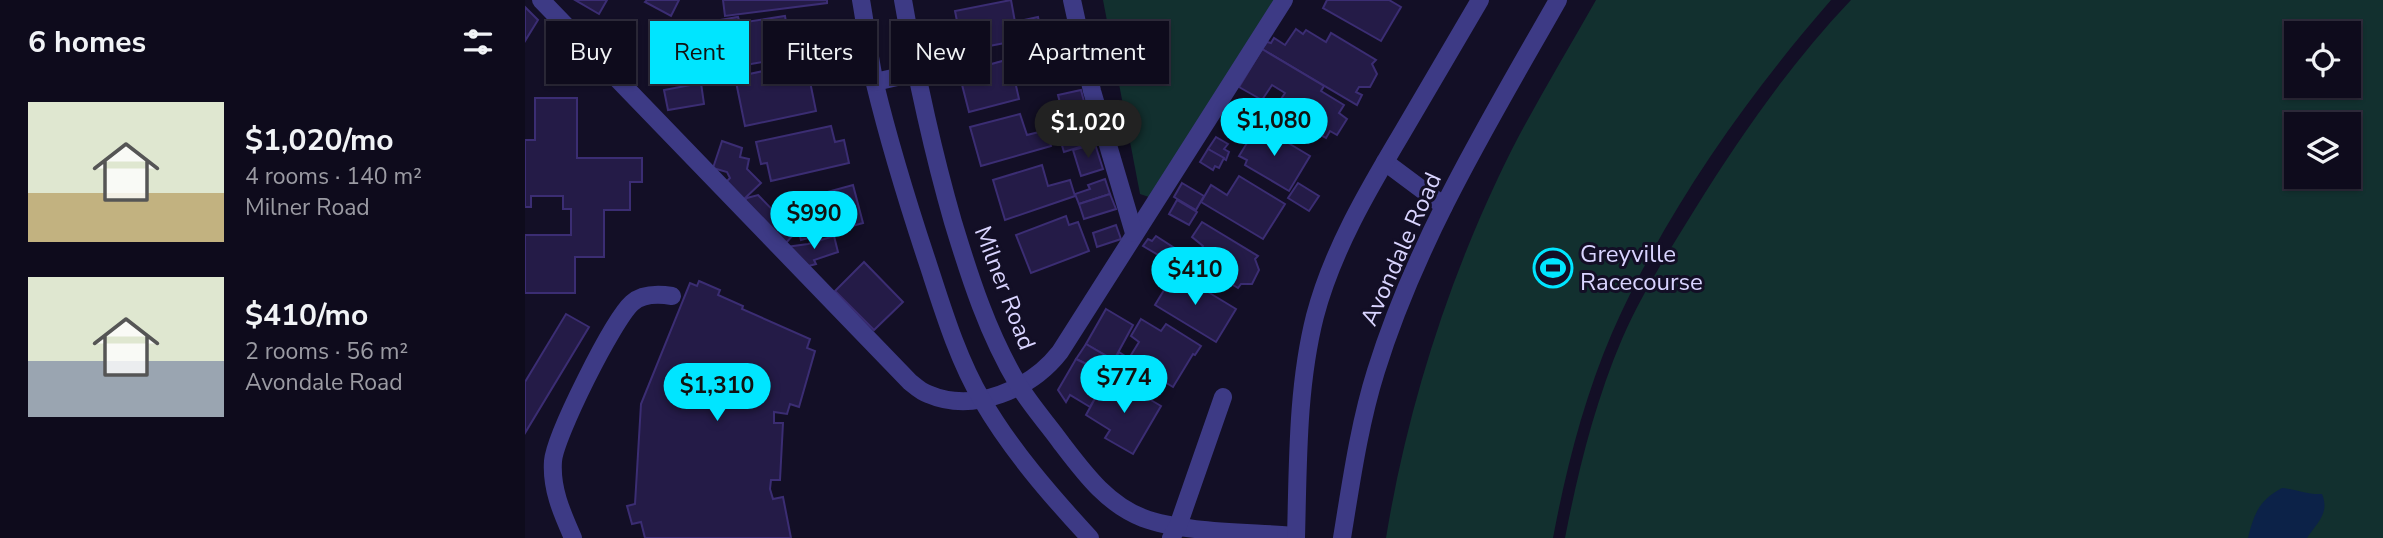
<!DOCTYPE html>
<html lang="en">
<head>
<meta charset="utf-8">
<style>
	body { margin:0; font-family:"Nunito Sans",sans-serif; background:#1c1929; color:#f1f3f6; height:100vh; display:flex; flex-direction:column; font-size:26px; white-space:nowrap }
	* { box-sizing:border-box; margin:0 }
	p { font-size:23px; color:#9b9ba3 }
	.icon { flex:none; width:38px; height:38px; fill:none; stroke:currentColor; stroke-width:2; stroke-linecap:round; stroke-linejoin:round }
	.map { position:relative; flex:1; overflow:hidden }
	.side { display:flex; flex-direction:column; background:#0e0b1c; width:525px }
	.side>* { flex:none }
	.banner { position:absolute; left:21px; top:21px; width:665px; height:63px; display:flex; gap:14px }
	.buttons { position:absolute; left:1759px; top:21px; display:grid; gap:14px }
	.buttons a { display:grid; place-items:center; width:77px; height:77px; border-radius:0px; background:#0e0b1c; box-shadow:0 2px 5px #0004,0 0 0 2px #2e2b3b; font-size:35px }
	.price { position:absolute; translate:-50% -60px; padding:0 16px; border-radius:24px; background:#00e5ff; color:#111; font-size:23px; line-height:46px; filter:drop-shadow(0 2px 4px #0008) }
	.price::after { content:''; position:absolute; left:50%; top:42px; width:21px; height:16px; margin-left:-10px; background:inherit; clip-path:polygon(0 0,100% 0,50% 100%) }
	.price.current { background:#222; color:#fff }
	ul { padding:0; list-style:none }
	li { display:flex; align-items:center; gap:21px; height:175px; padding:0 28px }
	li span { display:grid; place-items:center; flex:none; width:196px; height:140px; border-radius:0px; color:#555 }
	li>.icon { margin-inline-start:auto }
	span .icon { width:84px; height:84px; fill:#fffc; stroke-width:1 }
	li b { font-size:30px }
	h2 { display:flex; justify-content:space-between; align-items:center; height:84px; padding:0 28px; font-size:30px }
	.chip { padding:0 24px; border-radius:0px; background:#0e0b1c; box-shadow:0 2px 5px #0004,0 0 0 2px #2e2b3b; font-size:24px; line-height:63px }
	.chip.current { background:#00e5ff; color:#111 }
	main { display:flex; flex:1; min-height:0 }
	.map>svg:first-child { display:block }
	.green { fill:#12302f; fill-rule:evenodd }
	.water { fill:#0c2248 }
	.building { fill:#241b47; stroke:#3b2d73; stroke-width:2 }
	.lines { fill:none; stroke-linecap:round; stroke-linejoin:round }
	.minor { stroke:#3d3a85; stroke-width:18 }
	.labels { text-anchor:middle; stroke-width:6; stroke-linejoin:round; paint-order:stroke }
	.street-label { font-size:24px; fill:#d9d4ff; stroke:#130f26 }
	.poi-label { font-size:24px; fill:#d9d4ff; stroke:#130f26; text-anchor:start }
</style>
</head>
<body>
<main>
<section class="side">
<h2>6 homes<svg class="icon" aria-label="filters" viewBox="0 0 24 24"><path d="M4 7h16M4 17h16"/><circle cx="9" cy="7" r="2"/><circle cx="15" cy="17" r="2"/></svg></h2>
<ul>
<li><span style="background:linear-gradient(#dfe7d0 65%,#c2b280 0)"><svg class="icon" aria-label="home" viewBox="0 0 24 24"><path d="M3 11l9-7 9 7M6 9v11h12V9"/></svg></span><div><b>$1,020/mo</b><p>4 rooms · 140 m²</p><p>Milner Road</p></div></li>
<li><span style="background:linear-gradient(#dfe7d0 60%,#9aa5b1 0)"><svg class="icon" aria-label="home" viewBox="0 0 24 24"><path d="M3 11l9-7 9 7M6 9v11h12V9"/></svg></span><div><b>$410/mo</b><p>2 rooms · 56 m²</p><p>Avondale Road</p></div></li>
</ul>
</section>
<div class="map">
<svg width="1858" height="538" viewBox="0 0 1858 538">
	<rect width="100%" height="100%" fill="#130f26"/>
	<g class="green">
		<path d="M578 0H763L633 200 615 194Z"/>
		<path d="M1071 0H1306C1220 99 1140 212 1087 333 1059 398 1041 469 1028 538H861C881 415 920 290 973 178 1002 116 1038 59 1071 0Z"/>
		<path d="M1326 0H1858V538H1040C1053 471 1070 402 1097 339 1117 293 1144 251 1170 209 1216 135 1266 63 1326 0ZM1771 33H1824V86H1771ZM1771 124H1824V177H1771Z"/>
	</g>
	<path class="water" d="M1757 488C1772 489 1783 495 1797 494 1805 513 1792 523 1782 538H1723C1729 514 1734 500 1757 488Z"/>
	<g class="building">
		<path d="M50 0H82L74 14Z"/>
		<path d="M122 0H154L146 16 120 2Z"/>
		<path d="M198 0H302V3L200 16Z"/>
		<path d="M486 0 490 22 513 17 517 36 438 51 430 11Z"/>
		<path d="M802 0H864L876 7 856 41 798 8Z"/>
		<path d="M0 7 13 20 0 41Z"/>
		<path d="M260 16 267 57 185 71 181 50 201 47 200 41 186 43 183 28 190 27 189 21 213 17 215 23Z"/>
		<path d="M771 29 778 34 781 30 801 42 806 33 851 60 847 64 852 74 845 87H834L831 92 837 95 832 105 737 49 742 42 746 43 749 38 760 45Z"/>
		<path d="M80 31 90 41 75 55 65 45Z"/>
		<path d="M545 37 547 53 530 55 528 40Z"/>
		<path d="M306 40 309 54 284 59 281 44Z"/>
		<path d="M737 49 799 86 796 91 819 105 814 113 822 119 812 135 805 131 801 138 790 132 783 143 755 126 762 115 750 108 760 93 747 85 737 100 714 87Z"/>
		<path d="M313 55 317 76 308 78 307 72 288 76 285 60Z"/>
		<path d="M499 55 504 73 489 77 494 99 444 112 434 73Z"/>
		<path d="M281 62 291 111 220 126 210 77Z"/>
		<path d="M176 83 179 104 143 110 139 90Z"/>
		<path d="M556 90 560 105 537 111 533 95Z"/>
		<path d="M10 98H52V158H117V182H105V210H79V257H50V293H0V235H46V209H38V196H6V207H0V140H10Z"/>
		<path d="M712 100 731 112 723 125 703 113Z"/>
		<path d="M495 114 502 135 522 130 526 146 456 166 445 127Z"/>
		<path d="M559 117 567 143 539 152 531 126Z"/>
		<path d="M733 125 785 156 764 191 720 165 722 160 714 156Z"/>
		<path d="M306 126 310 142 319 140 324 163 246 181 242 163 236 164 231 142Z"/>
		<path d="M691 137 703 144 699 149 704 152 701 160 683 149Z"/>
		<path d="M197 141 217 148 215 157 224 159 222 169 236 183 217 201 200 183 205 178 202 172 188 168Z"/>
		<path d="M570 144 578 169 556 176 548 150Z"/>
		<path d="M683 149 699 158 694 168 690 166 688 170 675 162Z"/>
		<path d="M517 165 523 186 545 180 550 196 480 220 468 180Z"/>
		<path d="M714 176 760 204 738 239 676 202 686 185 702 195Z"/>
		<path d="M580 179 585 194 554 204 550 194 565 189 563 185Z"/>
		<path d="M657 183 679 196 671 210 649 197Z"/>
		<path d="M773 183 794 196 784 211 763 198Z"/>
		<path d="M328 185 338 223 276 240 266 202Z"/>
		<path d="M585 194 591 209 559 219 554 204Z"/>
		<path d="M233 195 270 233 259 245 218 203 222 198Z"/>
		<path d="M652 200 672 212 664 225 644 214Z"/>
		<path d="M541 216 544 225 553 222 564 251 506 273 491 235Z"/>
		<path d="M677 222 733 256 730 259 734 270 727 284H716L713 288 669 261 678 246 667 237Z"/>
		<path d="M591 225 596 239 572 247 568 233Z"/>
		<path d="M309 236 313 252 289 260 291 264 280 267 261 247 283 244Z"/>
		<path d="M631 236 665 258 657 269 618 246 623 239 627 241Z"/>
		<path d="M339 262 378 302 349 330 310 291Z"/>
		<path d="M650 272 711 309 691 342 630 305Z"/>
		<path d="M174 281 195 290 193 295 218 306 217 309 285 339 282 348 290 351 274 407 265 404 262 414 249 412V423H258L255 480H246L245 489 248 499 258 497 266 538H120L116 522 107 524 102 506 110 504 116 404 165 283 172 286Z"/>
		<path d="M581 309 608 325 589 360 561 344Z"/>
		<path d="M41 314 64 327 0 433V382Z"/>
		<path d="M616 319 636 331 641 324 676 346 670 355 668 354 648 387 603 360 614 342 606 336Z"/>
		<path d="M561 344 588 360 581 373 551 359Z"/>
		<path d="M594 352 603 358 601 361 611 367 607 373 588 362Z"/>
		<path d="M551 359 584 375 565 407 545 395 541 402 533 390Z"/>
		<path d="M592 380 636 406 608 454 580 438 585 430 561 415 573 393 581 398Z"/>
	</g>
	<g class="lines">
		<g class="minor">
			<path d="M16 0 385 382C390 386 396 392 403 394 449 414 506 389 535 352L759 0"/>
			<path d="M336 0C341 28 344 56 350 84 365 146 384 207 404 267 419 313 433 359 457 400 486 450 526 496 565 538"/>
			<path d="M378 0C391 75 407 149 428 222 445 278 463 334 493 384 505 405 523 424 537 444 560 474 582 504 618 518 657 533 727 532 771 536"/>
			<path d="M547 0 567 91 609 233"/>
			<path d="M350 82 390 73"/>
			<path d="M860 162 919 206"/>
			<path d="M48 538C37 513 26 489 28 461 30 436 88 320 107 303 117 294 134 294 147 296"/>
			<path d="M646 538 653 526 698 397"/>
			<path d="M771 538C773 464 772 387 790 316 807 251 843 190 877 133 903 89 929 44 955 0"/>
			<path d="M817 538C826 483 834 425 851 371 892 239 965 120 1033 0"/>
		</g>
	</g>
	<defs>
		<symbol id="stadium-ring" viewBox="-11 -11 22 22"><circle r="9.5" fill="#130f26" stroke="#00e5ff" stroke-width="1.5"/><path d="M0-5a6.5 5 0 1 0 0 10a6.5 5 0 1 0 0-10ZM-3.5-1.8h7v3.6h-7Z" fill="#00e5ff"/></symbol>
	</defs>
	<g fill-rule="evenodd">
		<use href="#stadium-ring" x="1006" y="246" width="44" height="44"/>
	</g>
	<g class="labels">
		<g class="street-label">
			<text transform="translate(876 249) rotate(-66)" y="8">Avondale Road</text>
			<text transform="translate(480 288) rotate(69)" y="8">Milner Road</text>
		</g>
		<g class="poi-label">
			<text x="1055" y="262">Greyville<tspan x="1055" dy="28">Racecourse</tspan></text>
		</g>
	</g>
</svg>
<div class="buttons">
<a><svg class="icon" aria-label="locate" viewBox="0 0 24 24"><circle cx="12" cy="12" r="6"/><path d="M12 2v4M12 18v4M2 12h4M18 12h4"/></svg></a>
<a><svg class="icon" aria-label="layers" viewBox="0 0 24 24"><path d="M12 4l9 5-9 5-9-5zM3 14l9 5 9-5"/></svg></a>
</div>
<b class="price" style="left:749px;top:158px">$1,080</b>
<b class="price current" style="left:563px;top:160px">$1,020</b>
<b class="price" style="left:289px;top:251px">$990</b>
<b class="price" style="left:670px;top:307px">$410</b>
<b class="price" style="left:599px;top:415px">$774</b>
<b class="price" style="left:192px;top:423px">$1,310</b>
<div class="banner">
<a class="chip">Buy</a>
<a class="chip current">Rent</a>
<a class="chip">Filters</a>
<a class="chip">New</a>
<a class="chip">Apartment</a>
</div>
</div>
</main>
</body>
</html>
